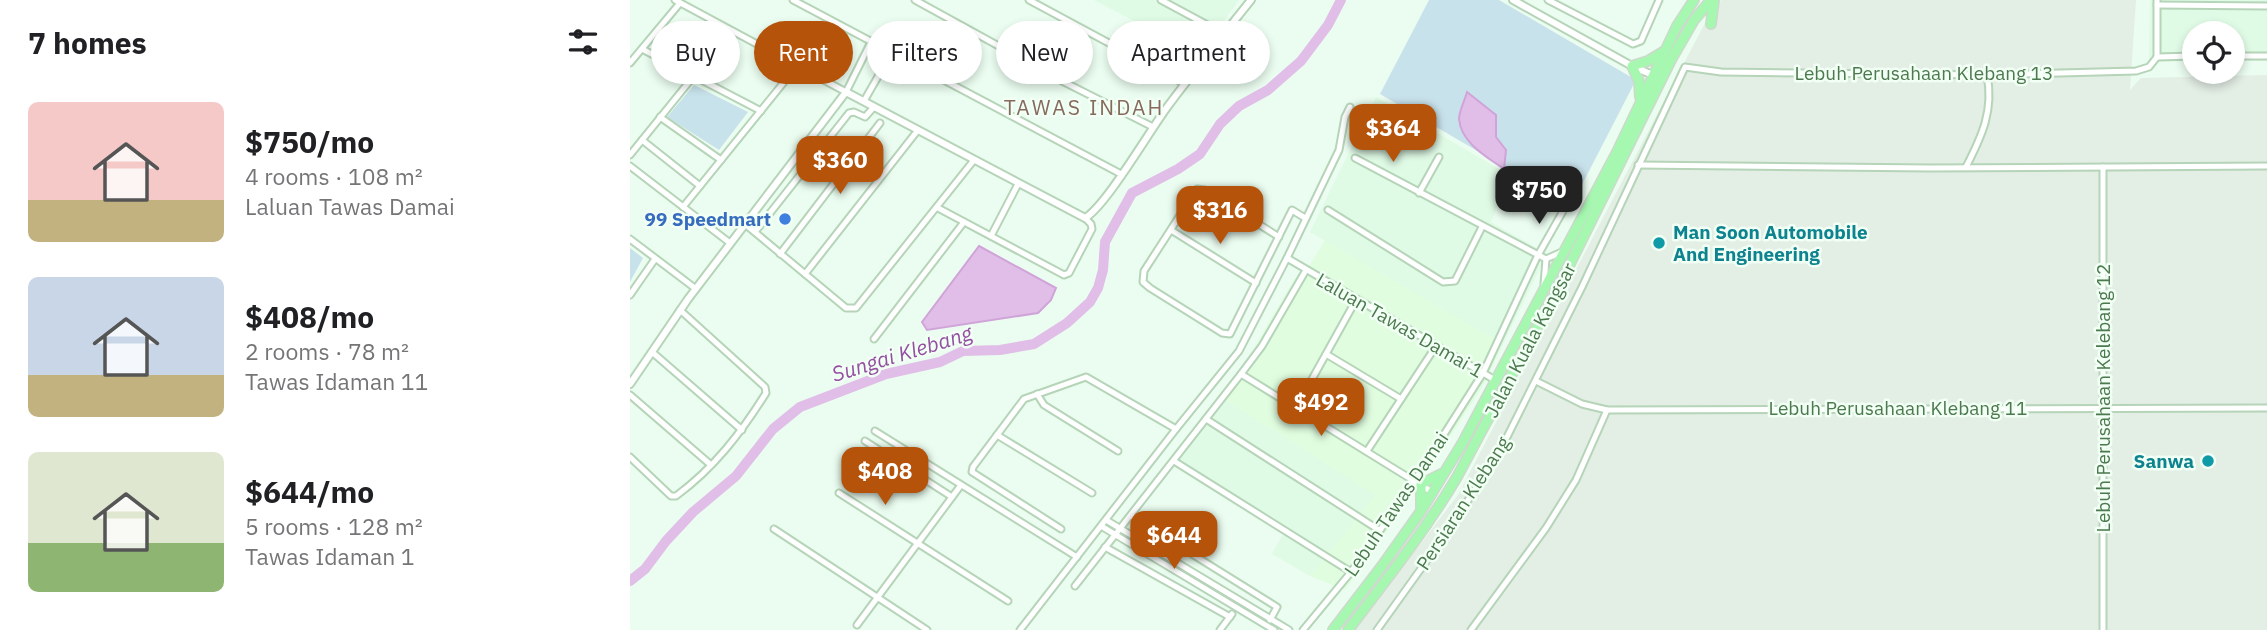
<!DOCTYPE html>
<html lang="en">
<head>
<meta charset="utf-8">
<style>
	body { margin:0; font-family:"IBM Plex Sans",sans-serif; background:#f6f6f6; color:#202124; height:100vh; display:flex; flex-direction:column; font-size:26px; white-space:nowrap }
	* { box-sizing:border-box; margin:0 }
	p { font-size:23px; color:#757577 }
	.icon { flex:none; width:38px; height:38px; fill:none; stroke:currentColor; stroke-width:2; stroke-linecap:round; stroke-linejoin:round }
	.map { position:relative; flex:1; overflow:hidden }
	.details { display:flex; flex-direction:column; background:#fff; width:630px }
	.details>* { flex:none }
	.hud { position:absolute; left:21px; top:21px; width:665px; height:63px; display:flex; gap:14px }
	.controls { position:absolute; left:1552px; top:21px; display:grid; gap:14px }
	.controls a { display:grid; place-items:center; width:63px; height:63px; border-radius:50%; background:#fff; box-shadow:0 4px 10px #0003; font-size:35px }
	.price { position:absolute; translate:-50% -60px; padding:0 16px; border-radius:14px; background:#b45309; color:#fff; font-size:23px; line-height:46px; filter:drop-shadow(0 2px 4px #0008) }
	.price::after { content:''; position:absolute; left:50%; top:42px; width:21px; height:16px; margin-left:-10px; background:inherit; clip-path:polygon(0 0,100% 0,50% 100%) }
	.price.selected { background:#222; color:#fff }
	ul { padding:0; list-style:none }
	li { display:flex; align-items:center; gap:21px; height:175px; padding:0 28px }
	li span { display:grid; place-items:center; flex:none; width:196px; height:140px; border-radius:10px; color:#555 }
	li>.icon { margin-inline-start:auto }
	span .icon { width:84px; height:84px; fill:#fffc; stroke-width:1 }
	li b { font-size:30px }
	h2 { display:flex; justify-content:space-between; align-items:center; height:84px; padding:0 28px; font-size:30px }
	.chip { padding:0 24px; border-radius:32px; background:#fff; box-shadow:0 4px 10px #0003; font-size:24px; line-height:63px }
	.chip.selected { background:#b45309; color:#fff }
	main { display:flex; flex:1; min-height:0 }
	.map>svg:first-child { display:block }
	.residential { fill:#dffae5 }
	.commercial { fill:#e0fddf }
	.industrial { fill:#e3eee5 }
	.green { fill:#c8e2eb }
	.water { fill:#e0bee7; stroke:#d0a4d9; stroke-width:2 }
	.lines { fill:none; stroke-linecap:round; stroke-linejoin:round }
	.river { stroke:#e0bee7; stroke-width:10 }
	.minor-casing { stroke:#b5d4b8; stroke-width:9 }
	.tertiary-casing { stroke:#b5d4b8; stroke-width:10 }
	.trunk-casing { stroke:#cdd9cd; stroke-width:12 }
	.minor { stroke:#fff; stroke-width:5 }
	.tertiary { stroke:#fff; stroke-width:6 }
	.trunk { stroke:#a6f8b0; stroke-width:9 }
	.shop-dot { fill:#3f7fe0; stroke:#f1fff5; stroke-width:2.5 }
	.culture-dot { fill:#0f9aa8; stroke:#f1fff5; stroke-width:2.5 }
	.labels { text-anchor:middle; stroke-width:5; stroke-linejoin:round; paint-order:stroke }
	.street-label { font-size:19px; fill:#4d794e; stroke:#f1fff5 }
	.shop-label { font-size:19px; font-weight:bold; fill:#366cbe; stroke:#f1fff5; text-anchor:end }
	.culture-label { font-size:19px; font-weight:bold; fill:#0d838f; stroke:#f1fff5; text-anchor:start }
	.neighbourhood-label { font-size:21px; letter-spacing:2px; fill:#866a5c; stroke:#f1fff5 }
	.water-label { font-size:21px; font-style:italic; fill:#944fa1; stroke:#f1fff5 }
</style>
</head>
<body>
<main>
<section class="details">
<h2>7 homes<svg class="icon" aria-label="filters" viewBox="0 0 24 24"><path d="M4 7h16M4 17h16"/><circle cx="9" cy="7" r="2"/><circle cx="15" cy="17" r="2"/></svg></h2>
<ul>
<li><span style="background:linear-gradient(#f6c9c9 70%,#c2b280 0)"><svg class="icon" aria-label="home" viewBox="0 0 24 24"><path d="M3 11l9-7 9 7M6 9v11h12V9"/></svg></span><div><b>$750/mo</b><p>4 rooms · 108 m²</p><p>Laluan Tawas Damai</p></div></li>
<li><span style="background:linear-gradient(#c9d6e8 70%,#c2b280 0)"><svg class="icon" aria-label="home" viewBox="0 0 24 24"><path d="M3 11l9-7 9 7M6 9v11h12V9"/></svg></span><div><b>$408/mo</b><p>2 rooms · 78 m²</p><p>Tawas Idaman 11</p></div></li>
<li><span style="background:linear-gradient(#dfe7d0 65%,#8fb573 0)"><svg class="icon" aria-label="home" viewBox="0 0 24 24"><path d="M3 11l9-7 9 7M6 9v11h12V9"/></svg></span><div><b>$644/mo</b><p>5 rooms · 128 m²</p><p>Tawas Idaman 1</p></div></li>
</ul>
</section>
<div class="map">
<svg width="1637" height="630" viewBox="0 0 1637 630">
	<rect width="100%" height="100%" fill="#ebfdf0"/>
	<g class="residential">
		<path d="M464 0H609L569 55Z"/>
		<path d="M1520 0H1637V61H1603V33H1564V61L1519 62Z"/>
		<path d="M746 97 879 175 861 222 917 254 873 344 680 232Z"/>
		<path d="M589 396 746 495 680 576 642 554 653 534 537 462Z"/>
	</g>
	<path class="commercial" d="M695 240 873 344 854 384 786 490 715 590 680 576 745 495 589 396 617 360 665 278 680 265Z"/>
	<path class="industrial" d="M1091 0H1506L1500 90 1511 78 1637 75V630H724L828 495 1074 25Z"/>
	<g class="green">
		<path d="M799 0H869L1006 80 941 206 750 94Z"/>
		<path d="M64 85 118 112 89 150 37 117Z"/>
		<path d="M0 248 13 258 0 282Z"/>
	</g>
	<g class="water">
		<path d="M837 92 866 115V137L876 150 874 169C857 157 831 143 829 119 829 111 835 100 837 92Z"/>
		<path d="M349 246 426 288 421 300 408 313 297 330 292 322Z"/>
	</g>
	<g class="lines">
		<path class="river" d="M0 581 15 569 36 541 63 512 106 476 143 429 170 407 256 374 310 362 333 351 370 350 404 344 437 323 460 302 468 288 473 270 475 242 502 193 548 169 570 154 590 124 609 106 638 90 671 61 698 25 711 0"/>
		<defs>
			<g id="minor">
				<path d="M45 0 216 92 241 42"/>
				<path d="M163 0 491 174"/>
				<path d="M285 0 434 82 523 127"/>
				<path d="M399 0 555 84"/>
				<path d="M531 0 583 28"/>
				<path d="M918 0 1003 44 1011 41 1029 0"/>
				<path d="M1527 0V57"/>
				<path d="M1527 5 1637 6"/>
				<path d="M12 49 131 111"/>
				<path d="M1603 56H1637"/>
				<path d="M1527 57 1564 56"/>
				<path d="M0 63 50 3"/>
				<path d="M234 101 262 52"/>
				<path d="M30 117 91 160"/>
				<path d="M12 140 70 186"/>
				<path d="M0 155 63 77"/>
				<path d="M725 158 916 259 934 251"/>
				<path d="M1008 165 1300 168 1637 166"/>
				<path d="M0 166 100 243"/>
				<path d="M1336 167C1352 136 1364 110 1357 75"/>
				<path d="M1473 167V630"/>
				<path d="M789 193 809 157"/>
				<path d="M53 207 167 66"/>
				<path d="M308 208 434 275 439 273 462 229 461 224 455 218"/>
				<path d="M698 210 813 282 825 281 852 227"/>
				<path d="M115 224 216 308H226L344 160"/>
				<path d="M541 230 626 283"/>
				<path d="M125 232 219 113 224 112 235 117 244 107"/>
				<path d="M361 236 388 184"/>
				<path d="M649 237 575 190 567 189 514 271 513 282 520 288 592 333 600 334 662 210 675 218"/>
				<path d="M0 239 66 289"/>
				<path d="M150 254 250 123"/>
				<path d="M657 258 865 380"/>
				<path d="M175 274 288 130"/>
				<path d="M914 284 916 259"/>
				<path d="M0 295 25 259"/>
				<path d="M244 339 334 222"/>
				<path d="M22 352 112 430"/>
				<path d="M696 354 771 399"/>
				<path d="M611 374 802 492"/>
				<path d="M906 381 952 404 977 410 1637 408"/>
				<path d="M407 394 414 405 488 451"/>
				<path d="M0 395 81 465"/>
				<path d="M666 408 726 300"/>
				<path d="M576 419 749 530"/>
				<path d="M245 431 447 557"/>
				<path d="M367 435 462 493"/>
				<path d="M235 441 322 497"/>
				<path d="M737 451 806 346"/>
				<path d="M0 457 41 496H46C84 468 111 433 136 393L135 387 50 310"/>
				<path d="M544 461 721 572"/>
				<path d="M209 493 378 601"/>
				<path d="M501 516 647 607 640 620"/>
				<path d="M476 520 659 630"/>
				<path d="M471 526 644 630"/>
				<path d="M144 529 297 630"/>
				<path d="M431 529 342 472 343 467 394 399 456 377 546 429"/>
				<path d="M475 547 600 617"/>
				<path d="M445 586 611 374 632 346 676 270"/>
				<path d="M227 625 331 485"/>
				<path d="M390 630 546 429 609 351 657 258 709 150 715 117 720 107"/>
				<path d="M590 630 602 614"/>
				<path d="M673 630 721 572 785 480 853 373 907 257 933 211"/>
				<path d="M747 630 823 524 873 445 952 287 1055 67 1091 72 1357 75 1506 71 1519 67 1527 57"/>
				<path d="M841 630 916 528 946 480 977 410"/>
			</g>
			<g id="tertiary">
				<path d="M883 0 1002 66 1025 76"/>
				<path d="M0 384 58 299 216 92 455 218C476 206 520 130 538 106 565 70 593 35 621 0"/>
			</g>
			<g id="trunk">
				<path d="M1081 24 1084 0"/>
				<path d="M1010 97 1009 81 1002 66 1018 61 1033 52"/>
				<path d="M791 507V484L811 474"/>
				<path d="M703 630 752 566 791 511 833 442 987 152 1047 26 1064 0"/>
				<path d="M718 630C756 580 795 531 827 477L927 290 1042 58 1064 20 1081 0"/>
			</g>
		</defs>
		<use href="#minor" class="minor-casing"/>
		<use href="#tertiary" class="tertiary-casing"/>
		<use href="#trunk" class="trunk-casing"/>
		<use href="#minor" class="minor"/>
		<use href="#tertiary" class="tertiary"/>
		<use href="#trunk" class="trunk"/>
	</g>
	<circle class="shop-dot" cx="155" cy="219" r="7"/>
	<g class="culture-dot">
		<circle cx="1029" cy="243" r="7"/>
		<circle cx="1578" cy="461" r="7"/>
	</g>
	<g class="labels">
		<g class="street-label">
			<text x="1294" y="80">Lebuh Perusahaan Klebang 13</text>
			<text transform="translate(770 325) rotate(30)" y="7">Laluan Tawas Damai 1</text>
			<text transform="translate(900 340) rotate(-62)" y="7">Jalan Kuala Kangsar</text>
			<text transform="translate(1473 398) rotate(-90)" y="7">Lebuh Perusahaan Kelebang 12</text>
			<text x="1268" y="415">Lebuh Perusahaan Klebang 11</text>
			<text transform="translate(833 503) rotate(-57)" y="7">Persiaran Klebang</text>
			<text transform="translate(766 504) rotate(-56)" y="7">Lebuh Tawas Damai</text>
		</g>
		<g class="shop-label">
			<text x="141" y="226">99 Speedmart</text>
		</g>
		<g class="culture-label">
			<text x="1043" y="239">Man Soon Automobile<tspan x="1043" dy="22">And Engineering</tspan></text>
			<text x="1564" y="468" text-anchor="end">Sanwa</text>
		</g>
		<g class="neighbourhood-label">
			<text x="454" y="115">TAWAS INDAH</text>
		</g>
		<g class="water-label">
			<text transform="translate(272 354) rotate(-17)" y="7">Sungai Klebang</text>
		</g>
	</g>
</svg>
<div class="controls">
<a><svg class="icon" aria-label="locate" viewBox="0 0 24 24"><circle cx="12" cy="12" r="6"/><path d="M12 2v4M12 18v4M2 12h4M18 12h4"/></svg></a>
</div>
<b class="price" style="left:763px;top:164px">$364</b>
<b class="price" style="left:210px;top:196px">$360</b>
<b class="price selected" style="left:909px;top:226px">$750</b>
<b class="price" style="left:590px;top:246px">$316</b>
<b class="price" style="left:691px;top:438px">$492</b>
<b class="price" style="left:255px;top:507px">$408</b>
<b class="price" style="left:544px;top:571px">$644</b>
<div class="hud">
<a class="chip">Buy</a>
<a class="chip selected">Rent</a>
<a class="chip">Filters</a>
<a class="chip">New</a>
<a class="chip">Apartment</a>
</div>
</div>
</main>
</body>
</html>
